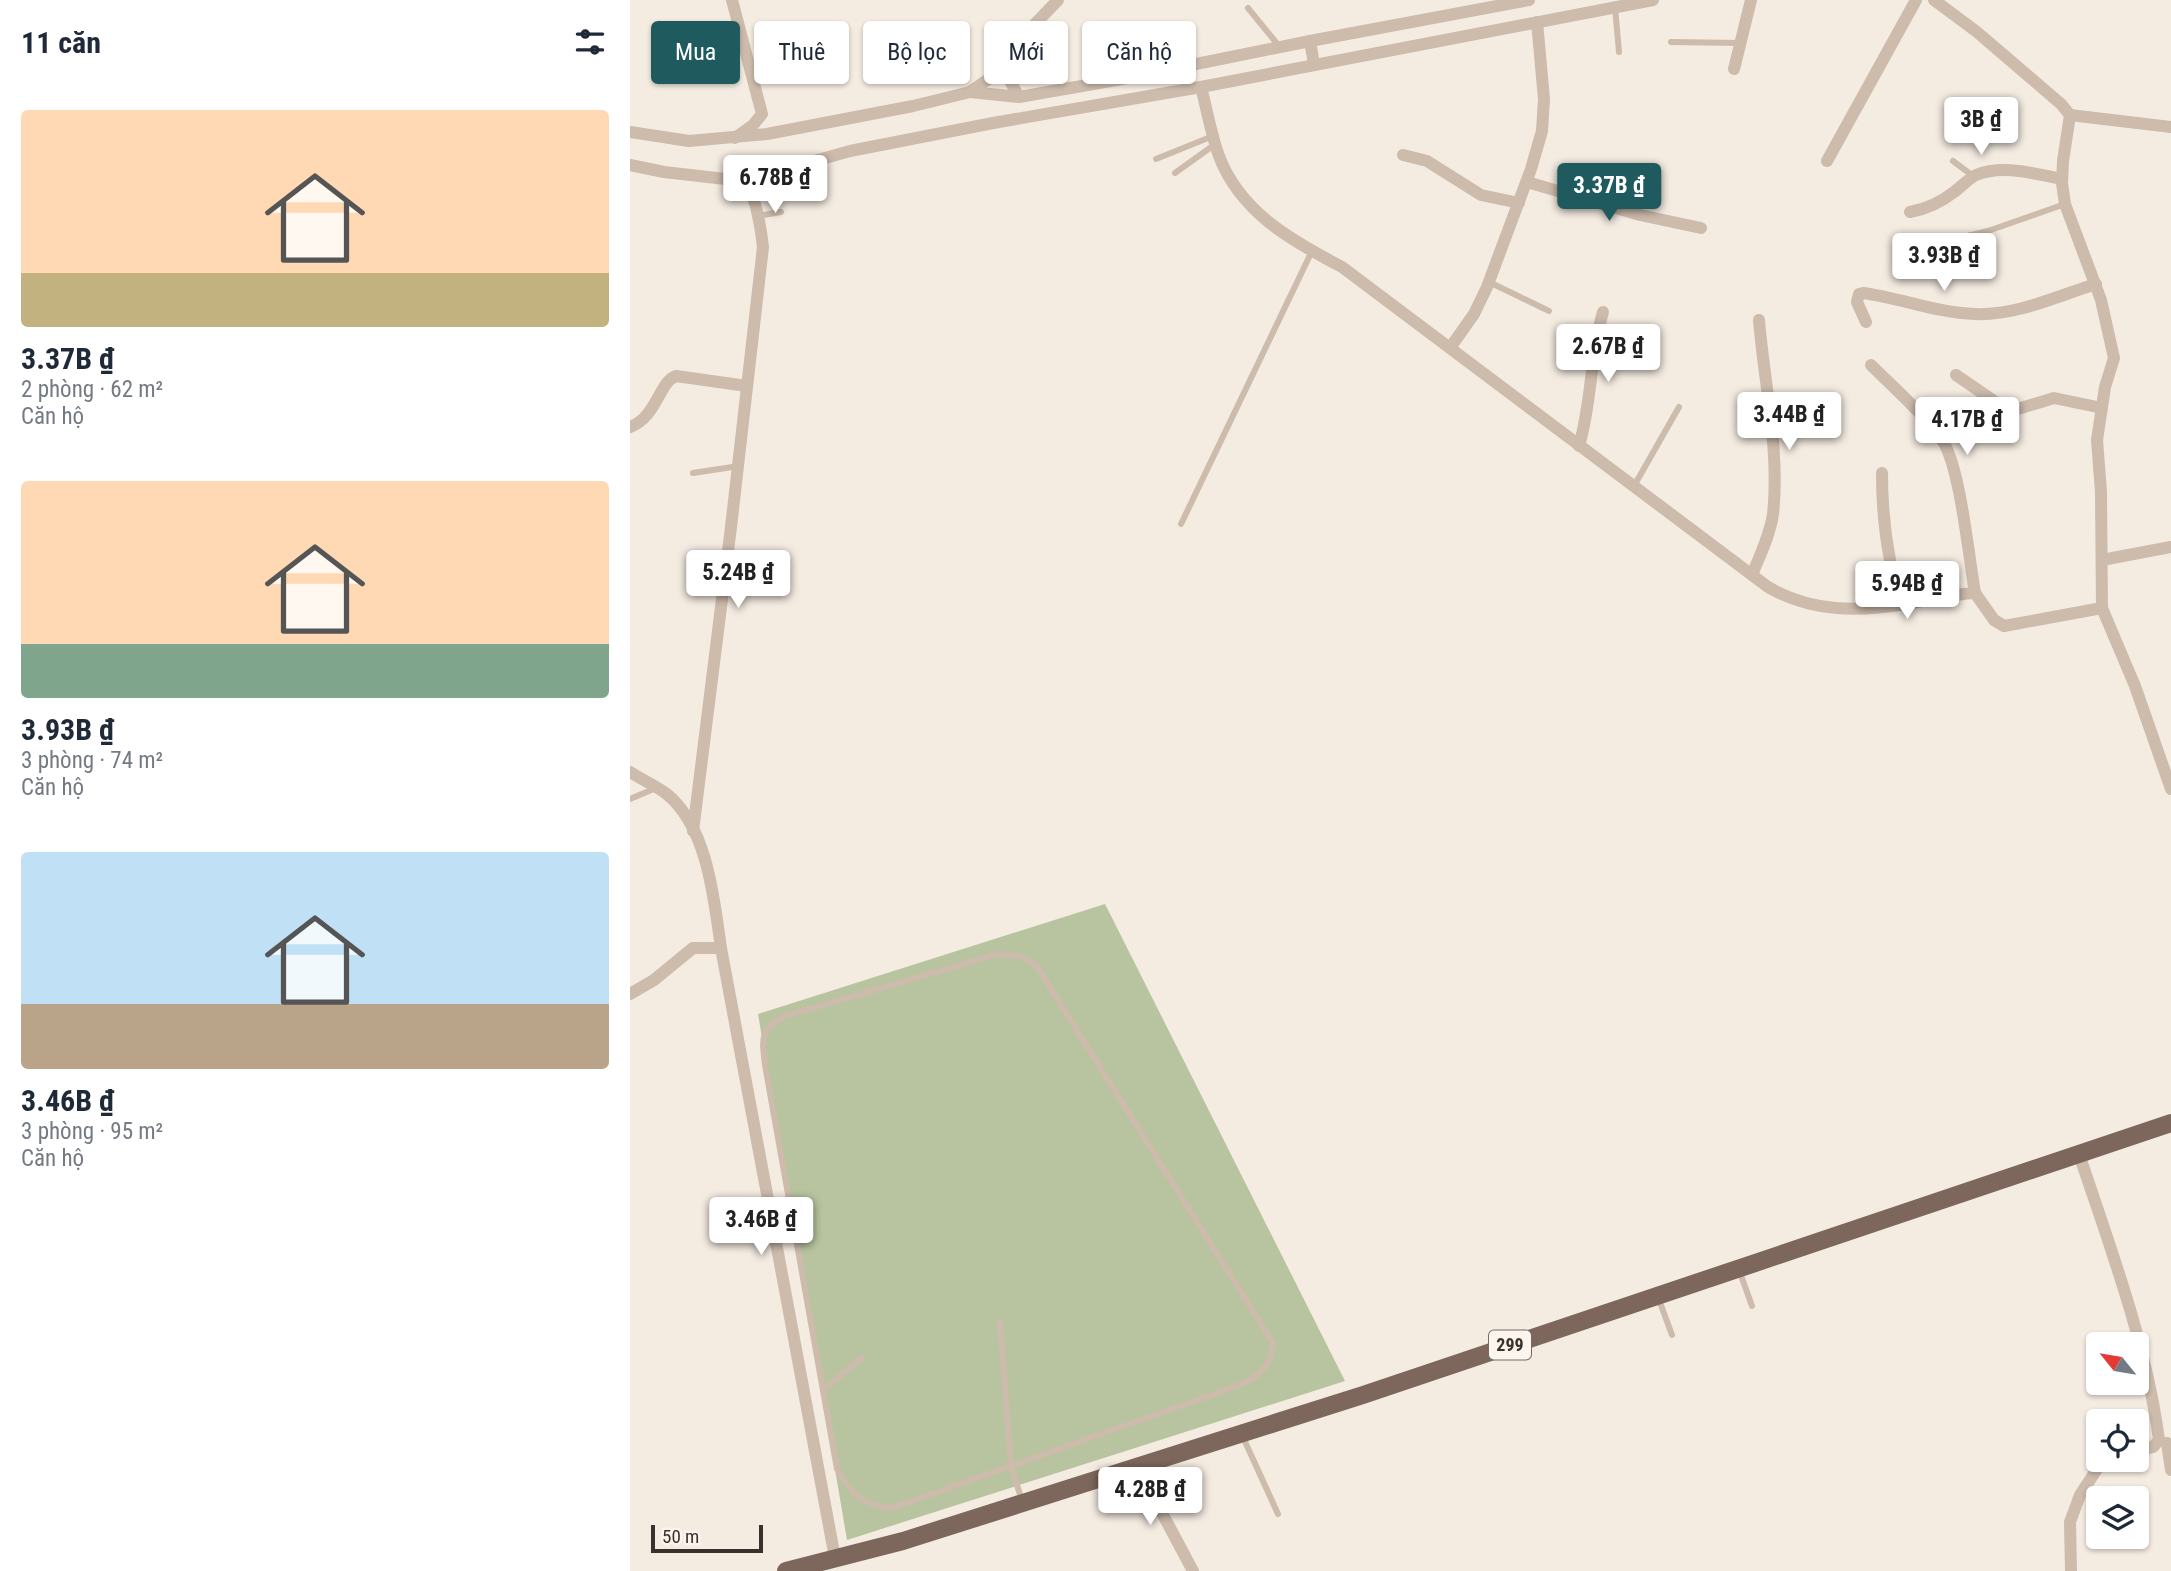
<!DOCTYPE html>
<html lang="vi">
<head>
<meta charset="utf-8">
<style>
	body { margin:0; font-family:"Roboto Condensed",sans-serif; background:#f2f2f3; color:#1f2937; height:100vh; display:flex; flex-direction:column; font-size:26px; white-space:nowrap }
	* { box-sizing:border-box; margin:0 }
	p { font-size:23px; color:#747a83 }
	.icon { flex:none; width:38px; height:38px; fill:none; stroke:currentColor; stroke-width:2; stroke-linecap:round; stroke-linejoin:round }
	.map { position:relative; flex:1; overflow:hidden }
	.details { display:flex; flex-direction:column; background:#fff; width:630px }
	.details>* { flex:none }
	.guide { position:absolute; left:21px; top:21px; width:665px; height:63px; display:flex; gap:14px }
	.needle { width:46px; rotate:300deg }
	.buttons { position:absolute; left:1456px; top:1332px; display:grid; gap:14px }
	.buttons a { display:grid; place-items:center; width:63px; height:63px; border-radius:7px; background:#fff; box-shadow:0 2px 5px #0004; font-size:35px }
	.scale { position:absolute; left:21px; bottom:18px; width:112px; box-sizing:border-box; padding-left:7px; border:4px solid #3b302b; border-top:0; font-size:19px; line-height:24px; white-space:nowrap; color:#3b302b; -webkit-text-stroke:5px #fbf5ee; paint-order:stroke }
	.price { position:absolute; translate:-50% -60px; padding:0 16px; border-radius:7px; background:#fff; color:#222; font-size:23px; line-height:46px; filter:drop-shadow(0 2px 4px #0008) }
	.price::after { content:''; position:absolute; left:50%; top:42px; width:21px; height:16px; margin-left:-10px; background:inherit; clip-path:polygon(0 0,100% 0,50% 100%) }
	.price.active { background:#1f5a5e; color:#fff }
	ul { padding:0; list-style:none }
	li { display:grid; align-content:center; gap:14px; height:371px; padding:0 21px }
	li span { display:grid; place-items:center; height:217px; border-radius:7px; color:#555 }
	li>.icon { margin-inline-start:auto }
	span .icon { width:126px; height:126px; fill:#fffc; stroke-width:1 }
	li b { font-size:30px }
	h2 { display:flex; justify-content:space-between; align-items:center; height:84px; padding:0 21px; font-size:30px }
	.pill { padding:0 24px; border-radius:7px; background:#fff; box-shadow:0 2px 5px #0004; font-size:24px; line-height:63px }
	.pill.active { background:#1f5a5e; color:#fff }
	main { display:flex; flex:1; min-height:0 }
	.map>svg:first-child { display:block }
	.green { fill:#b8c4a0 }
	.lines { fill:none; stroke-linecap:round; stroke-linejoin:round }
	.lane { stroke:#cdbbac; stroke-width:6 }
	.street { stroke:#cdbbac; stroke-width:12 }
	.primary { stroke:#7d675c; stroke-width:18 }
	.labels { text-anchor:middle; stroke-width:6; stroke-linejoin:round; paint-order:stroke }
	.shield { fill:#fbf5ee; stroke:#756b66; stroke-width:2 }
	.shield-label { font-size:18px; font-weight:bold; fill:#3b302b }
</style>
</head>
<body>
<main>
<section class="details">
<h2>11 căn<svg class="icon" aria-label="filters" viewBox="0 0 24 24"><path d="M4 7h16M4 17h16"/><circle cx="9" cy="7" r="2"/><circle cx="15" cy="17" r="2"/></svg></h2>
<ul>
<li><span style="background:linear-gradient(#ffd9b3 75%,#c2b280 0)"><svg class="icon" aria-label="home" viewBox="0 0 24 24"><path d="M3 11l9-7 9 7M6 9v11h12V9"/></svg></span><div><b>3.37B ₫</b><p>2 phòng · 62 m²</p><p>Căn hộ</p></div></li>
<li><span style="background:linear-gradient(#ffd9b3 75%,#7fa58c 0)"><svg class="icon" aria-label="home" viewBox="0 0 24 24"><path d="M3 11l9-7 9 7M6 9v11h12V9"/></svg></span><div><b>3.93B ₫</b><p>3 phòng · 74 m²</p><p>Căn hộ</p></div></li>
<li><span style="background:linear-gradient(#bfe0f5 70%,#b9a48a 0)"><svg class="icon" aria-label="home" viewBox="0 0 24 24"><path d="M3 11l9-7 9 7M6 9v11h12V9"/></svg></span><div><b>3.46B ₫</b><p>3 phòng · 95 m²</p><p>Căn hộ</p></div></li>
</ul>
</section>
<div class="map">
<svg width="1541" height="1571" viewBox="0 0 1541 1571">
	<rect width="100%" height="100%" fill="#f4ebe1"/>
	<path class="green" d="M475 904 715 1381 217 1540 128 1014Z"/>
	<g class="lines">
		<g class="lane">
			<path d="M985 7 989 52"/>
			<path d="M618 8 649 46"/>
			<path d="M1041 42 1111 43"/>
			<path d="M526 159 583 136"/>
			<path d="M1323 161 1343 176"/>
			<path d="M545 173 584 145"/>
			<path d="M128 216 151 212"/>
			<path d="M1329 238 1358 231 1435 204"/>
			<path d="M859 282 919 311"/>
			<path d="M63 473 109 466"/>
			<path d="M1004 486 1049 407"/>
			<path d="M551 524 682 251"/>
			<path d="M0 799 26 788"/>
			<path d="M368 954 390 956 406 965 643 1343C642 1367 628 1377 607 1386L262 1508C231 1504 223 1496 207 1469L135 1065C132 1039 129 1028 156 1016Z"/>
			<path d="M1109 1270 1122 1306"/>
			<path d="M1028 1297 1042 1335"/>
			<path d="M370 1322 381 1466 392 1501"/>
			<path d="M193 1390 232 1358"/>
			<path d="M612 1435 648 1514"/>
		</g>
		<g class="street">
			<path d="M102 0 132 114 123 125 105 138"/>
			<path d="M377 59 380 81 389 97"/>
			<path d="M684 64 680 41 899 0"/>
			<path d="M1104 69 1121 0"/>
			<path d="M571 87C577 110 581 134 589 156 610 212 662 241 712 267L1138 587C1181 612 1228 612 1275 604 1298 601 1321 594 1345 593L1364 620 1374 626 1472 608 1471 492 1467 440 1475 387 1484 358 1471 300 1435 204 1432 183 1433 161 1440 115 1431 104 1347 32 1304 0"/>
			<path d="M340 92 389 97 492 79 680 41"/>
			<path d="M1440 115 1541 127"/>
			<path d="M0 132 59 141 137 134 283 106 340 92 363 76 405 24 428 0"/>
			<path d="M773 155 797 161 851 195 889 203"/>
			<path d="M1197 161 1286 0"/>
			<path d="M0 165 34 172 113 181C126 192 131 230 133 247L101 527 63 831"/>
			<path d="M113 181 220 151 363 123 571 87 1023 0"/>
			<path d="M897 182 1010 215 1071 228"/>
			<path d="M1280 212C1297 209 1310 203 1324 192 1331 187 1338 179 1346 175 1373 164 1405 174 1432 179"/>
			<path d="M1236 322 1227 302 1229 294 1233 293C1271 298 1307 313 1345 314 1386 316 1427 296 1466 284"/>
			<path d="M820 348 844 314 857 287 901 169 912 131 914 99 907 22"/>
			<path d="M1241 365C1265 389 1292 412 1312 440 1330 465 1339 559 1345 593"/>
			<path d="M1326 375 1377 410 1381 411 1424 398 1472 408"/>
			<path d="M0 427C27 417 29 382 46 376L117 386"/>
			<path d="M949 446C962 402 960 356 973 312"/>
			<path d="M1252 473C1252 519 1257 561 1272 605"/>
			<path d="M1472 560 1541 547"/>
			<path d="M1122 575C1130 555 1140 535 1143 514 1150 450 1134 383 1129 320"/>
			<path d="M1472 608 1505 686 1541 789"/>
			<path d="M0 772C12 780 27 786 38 795 78 829 84 900 91 948H63L24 980 0 994"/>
			<path d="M91 948 205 1558"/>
			<path d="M1449 1154C1480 1247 1516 1342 1529 1440L1523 1447 1507 1450"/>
			<path d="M1537 1443 1541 1470"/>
			<path d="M507 1466 563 1571"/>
			<path d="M1441 1571 1440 1522 1450 1495 1473 1460"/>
		</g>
		<path class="primary" d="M156 1571 273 1541 733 1395 1541 1123"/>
	</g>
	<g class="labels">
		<rect class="shield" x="859" y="1330.5" width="42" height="29" rx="5"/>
		<g class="shield-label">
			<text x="880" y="1351">299</text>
		</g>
	</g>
</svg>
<div class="buttons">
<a><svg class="needle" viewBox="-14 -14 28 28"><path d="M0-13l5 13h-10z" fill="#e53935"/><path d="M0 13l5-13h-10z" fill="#747a83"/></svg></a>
<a><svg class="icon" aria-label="locate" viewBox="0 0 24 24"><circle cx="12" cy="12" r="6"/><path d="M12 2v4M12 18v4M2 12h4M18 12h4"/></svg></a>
<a><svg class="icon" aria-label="layers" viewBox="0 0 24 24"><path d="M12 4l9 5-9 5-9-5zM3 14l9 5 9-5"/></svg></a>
</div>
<div class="scale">50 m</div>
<b class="price" style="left:1351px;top:157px">3B ₫</b>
<b class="price" style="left:145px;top:215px">6.78B ₫</b>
<b class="price active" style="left:979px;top:223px">3.37B ₫</b>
<b class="price" style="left:1314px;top:293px">3.93B ₫</b>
<b class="price" style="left:978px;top:384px">2.67B ₫</b>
<b class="price" style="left:1159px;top:452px">3.44B ₫</b>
<b class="price" style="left:1337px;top:457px">4.17B ₫</b>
<b class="price" style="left:108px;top:610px">5.24B ₫</b>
<b class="price" style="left:1277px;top:621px">5.94B ₫</b>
<b class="price" style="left:131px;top:1257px">3.46B ₫</b>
<b class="price" style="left:520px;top:1527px">4.28B ₫</b>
<div class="guide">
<a class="pill active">Mua</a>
<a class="pill">Thuê</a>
<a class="pill">Bộ lọc</a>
<a class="pill">Mới</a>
<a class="pill">Căn hộ</a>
</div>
</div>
</main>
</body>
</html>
